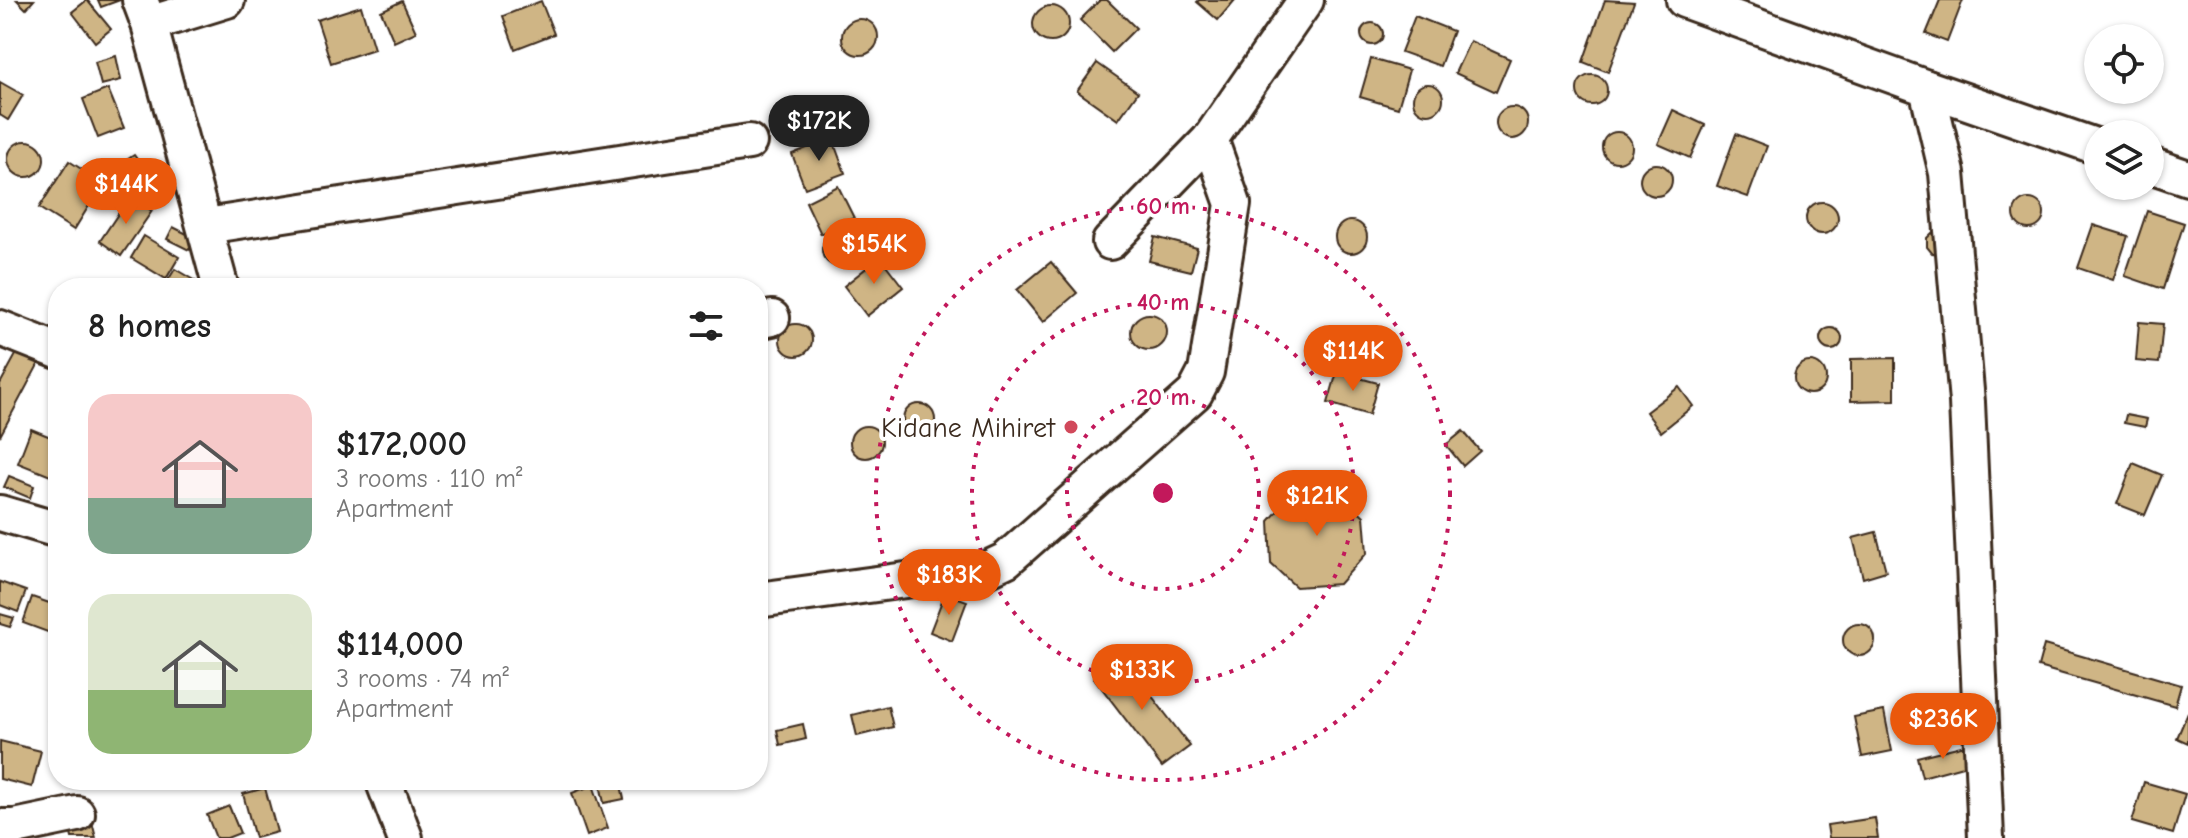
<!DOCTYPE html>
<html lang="en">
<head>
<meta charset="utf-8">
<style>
	body { margin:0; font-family:"Comic Neue",sans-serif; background:#f2f2f2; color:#222; height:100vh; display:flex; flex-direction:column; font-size:30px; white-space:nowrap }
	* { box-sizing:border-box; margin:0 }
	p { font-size:26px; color:#767676 }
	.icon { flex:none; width:44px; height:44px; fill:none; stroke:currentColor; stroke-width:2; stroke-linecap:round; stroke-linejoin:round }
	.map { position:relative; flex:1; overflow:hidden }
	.details { position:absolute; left:48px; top:278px; width:720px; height:512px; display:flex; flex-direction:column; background:#fff; border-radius:32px; box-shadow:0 2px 6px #0004 }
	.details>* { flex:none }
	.tools { position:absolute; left:2084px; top:24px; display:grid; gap:16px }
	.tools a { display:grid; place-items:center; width:80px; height:80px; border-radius:50%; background:#fff; box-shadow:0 2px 6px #0004; font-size:40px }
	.price { position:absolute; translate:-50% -68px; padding:0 18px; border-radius:28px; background:#ea580c; color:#fff; font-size:26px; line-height:52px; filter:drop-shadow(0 2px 4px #0008) }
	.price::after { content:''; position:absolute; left:50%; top:48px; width:24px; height:18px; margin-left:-12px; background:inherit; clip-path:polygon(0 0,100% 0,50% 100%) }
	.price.selected { background:#222; color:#fff }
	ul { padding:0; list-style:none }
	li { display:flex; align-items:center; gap:24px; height:200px; padding:0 40px }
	li span { display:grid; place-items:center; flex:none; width:224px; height:160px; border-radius:24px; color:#555 }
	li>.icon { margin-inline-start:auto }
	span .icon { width:96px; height:96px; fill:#fffc; stroke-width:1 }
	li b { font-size:34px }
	h2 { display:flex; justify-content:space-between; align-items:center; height:96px; padding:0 40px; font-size:34px }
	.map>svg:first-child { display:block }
	.building { fill:#cfb585; stroke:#3b2a1e; stroke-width:2 }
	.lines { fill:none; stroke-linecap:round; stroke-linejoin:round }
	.minor-casing { stroke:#3b2a1e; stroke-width:40 }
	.minor { stroke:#fff; stroke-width:34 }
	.ring { fill:none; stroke:#c2185b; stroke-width:4; stroke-dasharray:4 8 }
	.poi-dot { fill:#d1495b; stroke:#fff; stroke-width:3 }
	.labels { text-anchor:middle; stroke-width:8; stroke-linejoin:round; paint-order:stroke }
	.poi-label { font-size:28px; fill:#3b2a1e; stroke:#fff; text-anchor:end }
	.centre { fill:#c2185b; stroke:#fff; stroke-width:4 }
	.ring-label { font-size:24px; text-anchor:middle; font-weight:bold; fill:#c2185b; stroke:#fff; stroke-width:8; stroke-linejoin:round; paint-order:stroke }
</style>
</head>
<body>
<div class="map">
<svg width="2188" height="838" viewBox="0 0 2188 838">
	<rect width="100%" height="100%" fill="#fff"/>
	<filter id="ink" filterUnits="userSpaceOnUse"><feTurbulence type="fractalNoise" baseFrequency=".0125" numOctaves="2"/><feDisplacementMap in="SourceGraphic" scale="16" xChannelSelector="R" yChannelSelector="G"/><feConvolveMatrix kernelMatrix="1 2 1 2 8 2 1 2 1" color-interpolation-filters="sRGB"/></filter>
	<g filter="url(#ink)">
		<g class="building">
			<path d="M17 0H34L26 9Z"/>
			<path d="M87 0 111 29 95 42 72 12Z"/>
			<path d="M98 0H120L101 7Z"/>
			<path d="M1100 0H1107L1136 28 1112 52 1080 20Z"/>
			<path d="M1199 0H1235L1218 20 1197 2Z"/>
			<path d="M1605 0 1634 2 1608 72 1583 62Z"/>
			<path d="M1940 0H1963L1947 42 1926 34Z"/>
			<path d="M402 1 416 32 394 42 381 11Z"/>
			<path d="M541 1 554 34 515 49 503 16Z"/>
			<path d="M361 6 374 49 331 63 317 20Z"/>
			<circle cx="1051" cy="24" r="18"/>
			<path d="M1415 16 1453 31 1440 66 1401 52Z"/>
			<circle cx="860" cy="37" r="18"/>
			<circle cx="1372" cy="34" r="11"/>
			<path d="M1470 41 1510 59 1496 92 1455 73Z"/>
			<path d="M116 56 121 80 101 85 95 62Z"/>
			<path d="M1371 59 1409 70 1398 108 1360 97Z"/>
			<path d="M1097 63 1138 92 1118 120 1077 91Z"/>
			<circle cx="1592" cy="90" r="15"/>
			<path d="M0 82 23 95 8 120 0 115Z"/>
			<circle cx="1428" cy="99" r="15"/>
			<path d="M108 89 124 128 98 138 83 99Z"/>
			<circle cx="1512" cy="123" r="16"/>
			<path d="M1673 110 1705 125 1690 158 1658 144Z"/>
			<circle cx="1617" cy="147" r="15"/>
			<path d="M1736 134 1767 146 1748 197 1717 186Z"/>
			<path d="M832 138 845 173 805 188 792 154Z"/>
			<circle cx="26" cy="159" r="18"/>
			<path d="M134 155 147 173 133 183 119 165Z"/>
			<path d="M69 161 103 183 74 230 39 208Z"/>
			<circle cx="1656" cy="180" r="16"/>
			<path d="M838 186 854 218 821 234 806 202Z"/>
			<path d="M130 196 152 211 121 256 100 241Z"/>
			<circle cx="2029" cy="214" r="15"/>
			<circle cx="1822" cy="218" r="16"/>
			<path d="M2147 211 2184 223 2163 289 2125 276Z"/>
			<circle cx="1351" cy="237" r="16"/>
			<path d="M2093 225 2128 236 2113 280 2078 268Z"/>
			<path d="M173 227 195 238 189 250 167 239Z"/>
			<path d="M1933 232H1938L1941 254 1932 253 1927 247V238Z"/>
			<circle cx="838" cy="250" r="16"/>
			<path d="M144 236 179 257 166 279 131 258Z"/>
			<path d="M1155 237 1197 248 1191 271 1149 261Z"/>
			<path d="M880 257 903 287 867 316 844 286Z"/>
			<path d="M1051 262 1077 293 1043 322 1017 290Z"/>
			<path d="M175 269 207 288H176L167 282Z"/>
			<circle cx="1149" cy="332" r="18"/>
			<path d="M2139 322 2163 324 2159 363 2136 361Z"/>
			<circle cx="796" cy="340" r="16"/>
			<circle cx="1831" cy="339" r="11"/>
			<path d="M18 351 39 363 0 436V384Z"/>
			<path d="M1895 358V400L1851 401V359Z"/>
			<circle cx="1810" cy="378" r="16"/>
			<path d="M1337 372 1378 383 1369 415 1328 403Z"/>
			<path d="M1679 387 1693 406 1661 432 1646 412Z"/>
			<circle cx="919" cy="420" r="16"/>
			<path d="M2126 415 2147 419 2145 427 2124 423Z"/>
			<circle cx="866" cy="442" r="16"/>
			<path d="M31 429 58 440V479L18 463Z"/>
			<path d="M1463 431 1480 451 1463 466 1446 445Z"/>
			<path d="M2133 463 2162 475 2145 515 2117 504Z"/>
			<path d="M9 476 34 486 30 498 4 487Z"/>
			<path d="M1296 490 1337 491 1364 516 1367 553 1339 584 1296 587 1271 564 1269 521Z"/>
			<path d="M1876 532 1886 571 1863 578 1853 538Z"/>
			<path d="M0 582 26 591 18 612 0 605Z"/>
			<path d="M945 593 967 601 952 641 930 632Z"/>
			<path d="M32 597 58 606V620L53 634 23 623Z"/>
			<path d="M0 614 14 618 10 627 0 624Z"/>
			<circle cx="1859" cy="640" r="16"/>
			<path d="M2044 645 2181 685 2175 706 2038 667Z"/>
			<path d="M1122 657 1190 746 1162 767 1094 678Z"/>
			<path d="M54 689 58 690V722L48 720Z"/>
			<path d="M888 706 893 727 857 736 852 715Z"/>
			<path d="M1884 711 1892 751 1862 757 1854 717Z"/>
			<path d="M2188 712V743L2177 738Z"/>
			<path d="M803 724 806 739 780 745 777 730Z"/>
			<path d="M0 741 41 751 32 787 0 779Z"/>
			<path d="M1965 745 1970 764 1922 777 1917 757Z"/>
			<path d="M242 780H266V781L244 787Z"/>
			<path d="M620 780 624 799 604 803 600 784Z"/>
			<path d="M688 780H707L691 786Z"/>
			<path d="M2144 782 2185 794 2173 834 2132 822Z"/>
			<path d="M593 785 608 828 587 836 572 793Z"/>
			<path d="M265 788 277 832 255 838 243 794Z"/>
			<path d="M229 806 240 833 227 838H216L207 815Z"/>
			<path d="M1875 818 1878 838H1829L1827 825Z"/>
			<path d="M93 826 96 838H72L70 830Z"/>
		</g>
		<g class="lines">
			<defs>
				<g id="minor">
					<path d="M140 0 149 24 221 288"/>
					<path d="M1684 0 1927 88 1947 173 1967 402 1986 838"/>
					<path d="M149 24 227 0"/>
					<path d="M1927 88 2098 147"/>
					<path d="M2150 165 2188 178"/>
					<path d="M206 226 749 142"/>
					<path d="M1110 242 1210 139"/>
					<path d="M758 321 772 318"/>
					<path d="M0 328 58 351"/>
					<path d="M0 513 58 530"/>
					<path d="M758 600 987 569 1006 560 1195 393 1206 372 1233 204 1210 139 1306 0"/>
					<path d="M383 780 405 838"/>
					<path d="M0 827H15L77 814"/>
				</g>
			</defs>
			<use href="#minor" class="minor-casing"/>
			<use href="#minor" class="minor"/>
		</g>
	</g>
	<g class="ring">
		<circle cx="1163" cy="493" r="96"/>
		<circle cx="1163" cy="493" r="191"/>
		<circle cx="1163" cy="493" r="287"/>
	</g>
	<circle class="poi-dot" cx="1071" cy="427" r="8"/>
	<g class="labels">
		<g class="poi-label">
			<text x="1055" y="437">Kidane Mihiret</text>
		</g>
	</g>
	<circle cx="1163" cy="493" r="12" class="centre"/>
	<g class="ring-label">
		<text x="1163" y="214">60 m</text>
		<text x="1163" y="310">40 m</text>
		<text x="1163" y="405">20 m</text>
	</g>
</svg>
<div class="tools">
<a><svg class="icon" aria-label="locate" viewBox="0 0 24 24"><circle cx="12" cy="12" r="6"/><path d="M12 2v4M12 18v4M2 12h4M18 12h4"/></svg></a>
<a><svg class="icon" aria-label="layers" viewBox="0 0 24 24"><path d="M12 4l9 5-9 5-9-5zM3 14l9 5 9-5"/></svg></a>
</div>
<b class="price selected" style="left:819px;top:163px">$172K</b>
<b class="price" style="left:126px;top:226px">$144K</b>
<b class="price" style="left:874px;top:286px">$154K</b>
<b class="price" style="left:1353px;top:393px">$114K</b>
<b class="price" style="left:1317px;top:538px">$121K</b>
<b class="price" style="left:949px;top:617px">$183K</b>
<b class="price" style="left:1142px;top:712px">$133K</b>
<b class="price" style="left:1943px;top:761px">$236K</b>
<section class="details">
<h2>8 homes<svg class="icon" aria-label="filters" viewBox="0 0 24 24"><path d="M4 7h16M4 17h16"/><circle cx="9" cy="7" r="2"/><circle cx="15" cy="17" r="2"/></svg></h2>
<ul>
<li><span style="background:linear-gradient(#f6c9c9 65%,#7fa58c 0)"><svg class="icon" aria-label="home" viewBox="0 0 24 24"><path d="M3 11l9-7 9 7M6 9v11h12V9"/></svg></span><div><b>$172,000</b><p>3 rooms · 110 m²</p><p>Apartment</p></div></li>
<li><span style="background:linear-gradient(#dfe7d0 60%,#8fb573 0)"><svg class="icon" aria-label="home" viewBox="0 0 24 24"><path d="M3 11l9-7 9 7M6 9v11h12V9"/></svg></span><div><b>$114,000</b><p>3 rooms · 74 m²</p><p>Apartment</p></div></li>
</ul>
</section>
</div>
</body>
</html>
